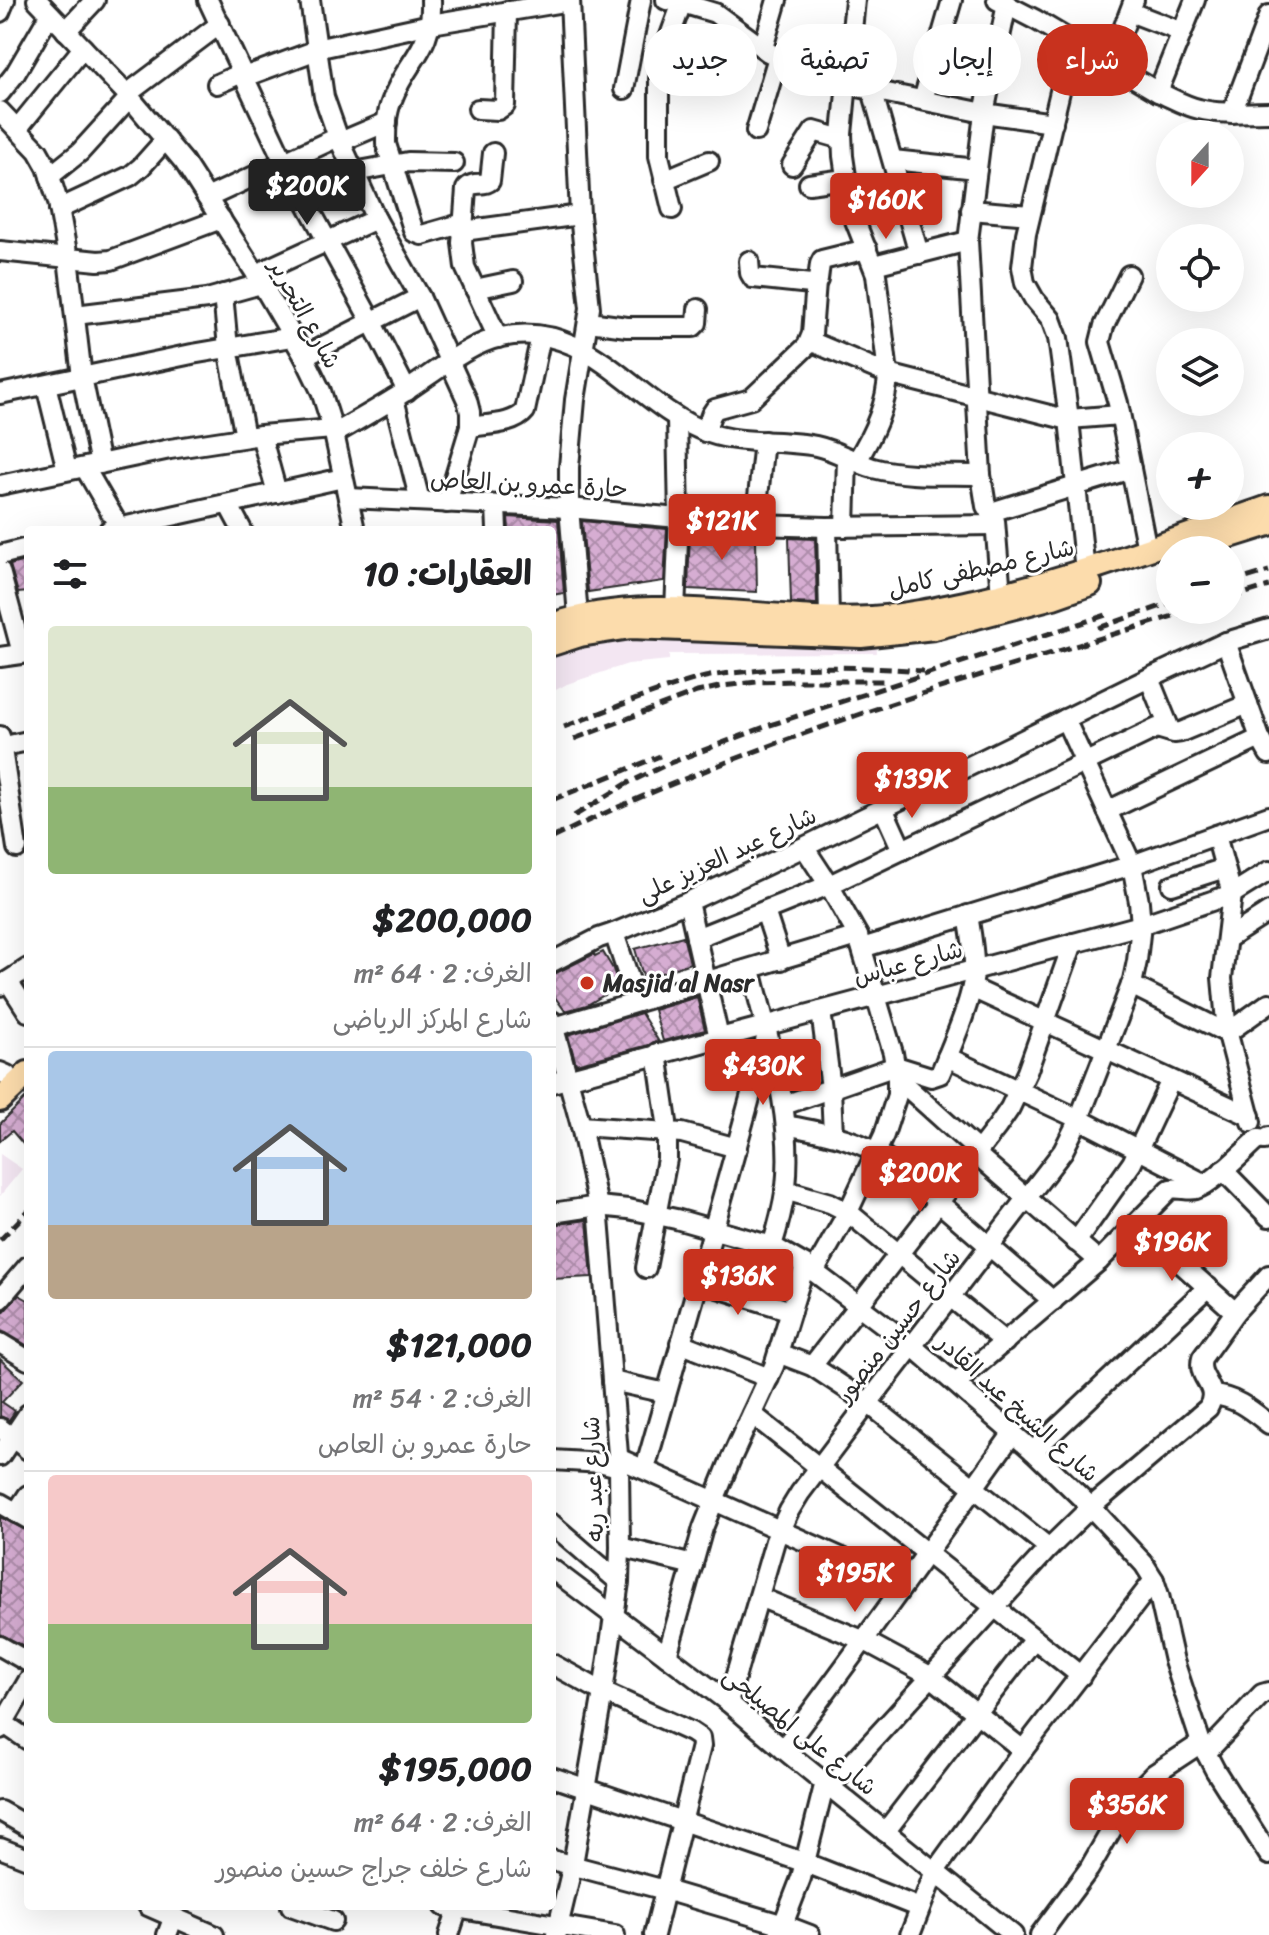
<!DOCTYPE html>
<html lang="ar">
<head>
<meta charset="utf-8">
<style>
	body { margin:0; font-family:Sriracha,"Playpen Sans Arabic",sans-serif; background:#f6f6f6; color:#202124; direction:rtl; height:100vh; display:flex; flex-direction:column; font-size:30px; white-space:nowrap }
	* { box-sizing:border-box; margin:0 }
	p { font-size:26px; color:#757577 }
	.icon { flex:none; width:44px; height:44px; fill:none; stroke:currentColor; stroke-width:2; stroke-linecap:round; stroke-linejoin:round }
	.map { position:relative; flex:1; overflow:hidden; direction:ltr }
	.side { position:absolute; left:24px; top:526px; width:532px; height:1384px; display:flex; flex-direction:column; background:#fff; border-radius:8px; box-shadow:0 8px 32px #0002; direction:rtl }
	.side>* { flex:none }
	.top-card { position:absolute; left:580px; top:24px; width:568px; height:72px; direction:rtl; display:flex; gap:16px }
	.needle { width:52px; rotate:201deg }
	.controls { position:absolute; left:1156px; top:120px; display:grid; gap:16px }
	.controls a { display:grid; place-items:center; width:88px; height:88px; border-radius:50%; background:#fff; box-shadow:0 8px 32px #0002; font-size:40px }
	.price { position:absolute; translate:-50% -68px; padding:0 18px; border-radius:8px; background:#c8321e; color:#fff; font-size:26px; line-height:52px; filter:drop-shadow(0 2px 4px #0008) }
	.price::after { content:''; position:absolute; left:50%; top:48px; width:24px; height:18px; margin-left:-12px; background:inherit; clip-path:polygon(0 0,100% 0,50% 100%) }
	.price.selected { background:#222; color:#fff }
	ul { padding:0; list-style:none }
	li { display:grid; align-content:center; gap:16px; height:424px; padding:0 24px }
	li+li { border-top:2px solid #e0e0e0 }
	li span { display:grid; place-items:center; height:248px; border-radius:8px; color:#555 }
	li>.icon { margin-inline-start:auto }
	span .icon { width:144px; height:144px; fill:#fffc; stroke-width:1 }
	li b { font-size:34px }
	h2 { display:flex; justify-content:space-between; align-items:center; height:96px; padding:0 24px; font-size:34px }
	.tag { padding:0 28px; border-radius:36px; background:#fff; box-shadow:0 8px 32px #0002; font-size:28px; line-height:72px }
	.tag.selected { background:#c8321e; color:#fff }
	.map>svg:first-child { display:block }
	.built { fill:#f3e6f2 }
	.building { fill:url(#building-cross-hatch); stroke:#2b2b2b; stroke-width:2 }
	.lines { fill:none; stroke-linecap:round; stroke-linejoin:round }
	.minor-casing { stroke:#2b2b2b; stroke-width:24 }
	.major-casing { stroke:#2b2b2b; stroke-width:28 }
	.minor { stroke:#fff; stroke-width:18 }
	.major { stroke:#fcdcac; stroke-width:22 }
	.rail { stroke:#2b2b2b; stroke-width:5; stroke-dasharray:12 6; stroke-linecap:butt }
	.poi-dot { fill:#c8321e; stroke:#fff; stroke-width:3 }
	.labels { text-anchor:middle; stroke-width:6; stroke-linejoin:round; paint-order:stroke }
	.street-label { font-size:24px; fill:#2b2b2b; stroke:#fff }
	.poi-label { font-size:24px; font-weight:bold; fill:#2b2b2b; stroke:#fff; text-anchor:start }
</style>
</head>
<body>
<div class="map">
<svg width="1269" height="1935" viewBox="0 0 1269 1935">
	<defs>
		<pattern id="building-cross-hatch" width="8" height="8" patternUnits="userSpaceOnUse" patternTransform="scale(2)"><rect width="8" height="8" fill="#d6add2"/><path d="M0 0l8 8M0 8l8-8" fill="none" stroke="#ae8dab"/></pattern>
	</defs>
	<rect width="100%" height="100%" fill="#fff"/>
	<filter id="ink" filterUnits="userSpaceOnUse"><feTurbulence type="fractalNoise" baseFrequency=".0125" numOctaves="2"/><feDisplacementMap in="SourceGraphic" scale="16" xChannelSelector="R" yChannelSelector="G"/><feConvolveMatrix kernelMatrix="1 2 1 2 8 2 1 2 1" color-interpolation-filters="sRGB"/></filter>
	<g filter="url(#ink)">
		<g class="built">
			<path d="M630 638 876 640 877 653 669 654V660L628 664 567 684 552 692V656L587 644Z"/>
			<path d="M0 1154 22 1169 0 1196Z"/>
		</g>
		<g class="building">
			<path d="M508 517 558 520 564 593 552 595V530H509Z"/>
			<path d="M582 521 667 529 664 581 588 592Z"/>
			<path d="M690 531 756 537 757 592 688 589Z"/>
			<path d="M789 538 815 539 817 604 791 603Z"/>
			<path d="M28 560V592L18 593 10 565Z"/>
			<path d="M683 936 690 963 644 979 635 949Z"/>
			<path d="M603 952 613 969 618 984 608 989 609 992 587 1005 565 1011 552 993V975L594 954 595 956Z"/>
			<path d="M697 997 705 1030 663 1041 654 1010Z"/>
			<path d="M641 1013 659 1042 655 1041 649 1045 576 1064 568 1035Z"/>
			<path d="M28 1096V1150L12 1131 0 1141V1124Z"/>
			<path d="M587 1220 592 1277 552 1279V1225Z"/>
			<path d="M19 1295 28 1300V1346L6 1333 0 1331V1316Z"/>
			<path d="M0 1359 23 1380 2 1402 15 1411 9 1420 0 1416Z"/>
			<path d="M0 1517 28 1531V1648L0 1634Z"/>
		</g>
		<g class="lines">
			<defs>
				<g id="minor">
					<path d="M37 0 127 94 184 162 256 274 304 356 321 391 333 429 355 530"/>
					<path d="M208 0 284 162 371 321 407 391"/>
					<path d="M310 0 324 97 338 137 376 219 420 297 467 400 470 412V427L447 503"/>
					<path d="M431 0C433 52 407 58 392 100 386 114 386 129 386 144L414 232 422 235 464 223"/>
					<path d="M570 0 580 215 590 308 575 400 569 467V508L578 616"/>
					<path d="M666 0 682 3 715 13 768 52 790 63 848 85 984 113 1053 123"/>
					<path d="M855 0 842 134 843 156 849 197 854 218 876 274 888 374C887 406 873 435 856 462"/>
					<path d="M997 0 1036 20 1158 92C1172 98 1185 106 1199 109 1222 115 1246 112 1269 112"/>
					<path d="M0 12 5 0"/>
					<path d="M1130 12 1182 32"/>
					<path d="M66 31 95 0"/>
					<path d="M1072 41 1026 234 1022 267 1025 283 1034 299 1051 319 1058 338 1069 419 1085 571"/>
					<path d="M763 48 777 0"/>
					<path d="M1110 63 1134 0"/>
					<path d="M244 77 325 47 431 24 558 3 566 0"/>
					<path d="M217 84 242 73"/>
					<path d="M624 89 641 0"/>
					<path d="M872 90 919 254"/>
					<path d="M1158 92 1195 0"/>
					<path d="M0 93 15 74 50 14"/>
					<path d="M127 94 220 24"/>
					<path d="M923 100 952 0"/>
					<path d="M478 109 498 110 505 105 507 11"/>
					<path d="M0 111 38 151 47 167 58 202 68 258 82 377 100 464"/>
					<path d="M1232 113 1269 15"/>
					<path d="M17 129 83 48"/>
					<path d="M756 131 778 57"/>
					<path d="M340 142 387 122"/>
					<path d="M493 153 490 181C483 187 473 180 466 189L462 243 465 267 498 338"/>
					<path d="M893 160 977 169"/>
					<path d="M792 165 814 131 842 139"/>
					<path d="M354 172 408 162 454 163"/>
					<path d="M50 176 80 152 130 97"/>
					<path d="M664 180 709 161"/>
					<path d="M809 184 845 179"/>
					<path d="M207 198 338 137"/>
					<path d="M59 209 130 176 141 167 166 139"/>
					<path d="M672 209 659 156V79L664 52 683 0"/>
					<path d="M971 210 1030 215"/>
					<path d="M463 231 580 215"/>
					<path d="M0 251 98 261 111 260 221 219"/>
					<path d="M749 261 750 273 753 278 811 284 818 280 820 264 822 260 867 249"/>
					<path d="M874 265 968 241"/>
					<path d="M256 274 376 219"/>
					<path d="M1129 275 1104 326 1100 342 1118 403 1147 550"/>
					<path d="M475 289 513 281"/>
					<path d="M223 294 228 348 245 437"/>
					<path d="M75 315 207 299 261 284"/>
					<path d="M589 322 627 327H693L697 323 698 309"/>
					<path d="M810 341 888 374 1061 418 1069 419 1120 415"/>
					<path d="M304 356 420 297"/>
					<path d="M46 385 67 470"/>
					<path d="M0 394 192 354 292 337"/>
					<path d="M394 399 420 501"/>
					<path d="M470 427C487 424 514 425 525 411L541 336"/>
					<path d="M705 432 711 415 715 409 751 399 807 346 812 334 816 282"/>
					<path d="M334 434C358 420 383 406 406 391 434 373 468 344 501 337 591 318 635 407 709 433 743 445 781 439 816 446 836 450 853 462 873 468 907 477 946 474 981 475"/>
					<path d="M261 435 277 493"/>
					<path d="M85 468 121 530"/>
					<path d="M0 485 170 449 261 435 333 429"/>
					<path d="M348 498 569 508 755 525 827 527 995 525"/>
					<path d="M228 504 242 530"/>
					<path d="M496 505 497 530"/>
					<path d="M991 512 1131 469"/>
					<path d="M755 525 764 441"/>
					<path d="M827 527 829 618"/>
					<path d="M845 527 847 458"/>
					<path d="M109 530 343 478"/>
					<path d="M0 555 28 548"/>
					<path d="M0 571 22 653"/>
					<path d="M1001 595 995 521 986 506 981 475 968 241 984 113 1007 4"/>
					<path d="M675 610 679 518 677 418"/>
					<path d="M1226 642 1260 738 1269 754"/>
					<path d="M0 657 28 653"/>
					<path d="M1149 678 1171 732"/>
					<path d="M0 736 17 848"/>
					<path d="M0 747 28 741"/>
					<path d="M883 808 902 850"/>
					<path d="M1107 811 1260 738"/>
					<path d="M1216 835 1232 894 1222 978 1227 1033 1269 1003"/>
					<path d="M804 847 829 885 858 936 893 1053 897 1078V1095L884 1135 848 1212 814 1272"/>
					<path d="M1172 885 1225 868"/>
					<path d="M688 902 719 1038"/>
					<path d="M765 911 781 960"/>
					<path d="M614 933 637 1002"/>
					<path d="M696 938 829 885 1157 728 1174 733 1181 732 1248 704"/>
					<path d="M1227 939 1269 912"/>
					<path d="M862 948 1132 865 1269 816"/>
					<path d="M552 962 599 938 614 933 688 902 804 847 1149 678 1226 642 1269 629"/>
					<path d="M751 969C768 1040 794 1113 786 1187 783 1207 778 1227 772 1246"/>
					<path d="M8 981 28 1012"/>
					<path d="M1131 985 1227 1033 1229 1038 1251 1122"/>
					<path d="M0 986 28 968"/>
					<path d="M972 988 1250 1116"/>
					<path d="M821 1011 831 1088 833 1135"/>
					<path d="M552 1021 581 1126 598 1206 619 1467 620 1547 619 1582 603 1692 573 1864 556 1935"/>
					<path d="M554 1027 858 936"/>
					<path d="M947 1057 1079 1119 1205 1184"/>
					<path d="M0 1072 7 1075"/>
					<path d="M897 1078 978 1151"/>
					<path d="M552 1083 1141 925 1232 894 1269 871"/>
					<path d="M784 1105 896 1066 931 1077 940 1074C951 1048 973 998 974 972 975 953 971 933 968 915"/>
					<path d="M786 1125C825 1133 859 1138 893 1163L1053 1301"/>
					<path d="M581 1126 682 1133 737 1148"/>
					<path d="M976 1154 1099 1261"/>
					<path d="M1223 1170 1269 1217"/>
					<path d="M785 1190 830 1203 848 1212 1005 1342"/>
					<path d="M552 1213 598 1206 628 1209 676 1219 772 1246 805 1265 912 1346 1033 1451 1091 1507 1144 1564 1154 1580 1159 1595 1174 1661 1201 1743 1215 1770 1269 1855"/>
					<path d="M1137 1224 1235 1312"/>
					<path d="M1076 1242 1132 1163 1171 1080"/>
					<path d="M646 1268 667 1159V1122L657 1053"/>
					<path d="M699 1282 791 1311"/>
					<path d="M0 1299 28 1266"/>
					<path d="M0 1343 28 1360"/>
					<path d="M680 1343 769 1378"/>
					<path d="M778 1353 812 1366 868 1403 1049 1548"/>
					<path d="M812 1366 997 1127 1010 1108 1027 1072 1073 943"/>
					<path d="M612 1381 666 1393"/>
					<path d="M956 1383 1099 1261 1170 1189C1179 1187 1188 1191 1196 1189 1213 1184 1244 1151 1258 1139L1265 1140 1269 1137"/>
					<path d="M1213 1395C1236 1397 1251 1410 1269 1424"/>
					<path d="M752 1414 1081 1676"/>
					<path d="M0 1428 28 1450"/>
					<path d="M1033 1451 1208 1287"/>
					<path d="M0 1456 28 1414"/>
					<path d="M618 1458 903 1585"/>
					<path d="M552 1460 603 1463 619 1467"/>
					<path d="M645 1469C686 1324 729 1180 767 1034"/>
					<path d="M0 1503 28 1519"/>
					<path d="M16 1513 28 1495"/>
					<path d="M552 1524 619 1582"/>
					<path d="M620 1547 693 1565"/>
					<path d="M552 1569 728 1702 783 1749 1013 1935"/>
					<path d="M759 1597 865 1641 930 1676 1023 1750"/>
					<path d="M0 1646 28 1662"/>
					<path d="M667 1656 703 1528 730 1461 774 1366 805 1265"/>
					<path d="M552 1664 603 1692 691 1732 700 1738 701 1746 654 1935"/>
					<path d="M728 1702 775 1541 789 1511 800 1493 868 1403 1063 1151 1079 1119 1133 980 1137 961 1141 925 1139 902 1132 865 1065 719"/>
					<path d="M3 1723 28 1740"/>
					<path d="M0 1729 28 1681"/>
					<path d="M783 1749C862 1645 937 1539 1013 1433"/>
					<path d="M1206 1753 1262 1694 1269 1692"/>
					<path d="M552 1777 806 1863 920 1908"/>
					<path d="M831 1786 1049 1548 1091 1507 1208 1408C1221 1385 1196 1380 1202 1358L1235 1312 1269 1275"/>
					<path d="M0 1811 28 1827"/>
					<path d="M885 1832 1034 1639"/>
					<path d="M0 1848 28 1859"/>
					<path d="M552 1860 665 1890 784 1925 810 1935"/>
					<path d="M148 1906 214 1935"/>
					<path d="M291 1906 333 1921"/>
					<path d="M444 1906 615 1935"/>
					<path d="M167 1935 174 1916"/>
					<path d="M449 1935 458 1908"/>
					<path d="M779 1935 801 1878 825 1782"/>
					<path d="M910 1935 935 1871 1023 1750 1154 1580"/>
					<path d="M1040 1935 1089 1869 1119 1817 1135 1793 1154 1774 1201 1743"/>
				</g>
				<g id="major">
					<path d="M1221 539 1269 524"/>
					<path d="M552 625C655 590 766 624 872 618 906 616 941 608 974 601 1075 578 1171 541 1269 507"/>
					<path d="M552 644 580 635 631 627 861 636 934 628 1053 597 1090 584"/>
					<path d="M0 1100 28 1073"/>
				</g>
			</defs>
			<use href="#minor" class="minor-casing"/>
			<use href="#major" class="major-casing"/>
			<use href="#minor" class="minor"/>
			<use href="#major" class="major"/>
			<g class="rail">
				<path d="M1230 583 1269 571"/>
				<path d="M1230 598 1269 586"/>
				<path d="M1098 628 1170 603"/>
				<path d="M564 727C608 710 652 692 697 679 715 674 734 673 752 671 809 665 866 667 923 671"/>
				<path d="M574 739 697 692 723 686 757 682 795 681H888"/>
				<path d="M552 800 660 756"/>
				<path d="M574 816 628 783 670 763 770 725 1109 614"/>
				<path d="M552 838C756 738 976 677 1193 610"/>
				<path d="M0 1240 28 1211"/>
			</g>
		</g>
	</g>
	<circle class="poi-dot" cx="587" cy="983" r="8"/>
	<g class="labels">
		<g class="street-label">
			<text transform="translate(305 314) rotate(61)" y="8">شارع التحرير</text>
			<text transform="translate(529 484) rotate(3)" y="8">حارة عمرو بن العاص</text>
			<text transform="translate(981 568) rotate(-13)" y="8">شارع مصطفى كامل</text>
			<text transform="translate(727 855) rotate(-25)" y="8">شارع عبد العزيز على</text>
			<text transform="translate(908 963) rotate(-15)" y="8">شارع عباس</text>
			<text transform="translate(898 1326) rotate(-52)" y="8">شارع حسين منصور</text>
			<text transform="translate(1018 1408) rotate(42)" y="8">شارع الشيخ عبد القادر</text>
			<text transform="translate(593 1479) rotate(-92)" y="8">شارع عبد ربه</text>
			<text transform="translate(800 1731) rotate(39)" y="8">شارع على المصيلحى</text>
		</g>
		<g class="poi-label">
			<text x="603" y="991">Masjid al Nasr</text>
		</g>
	</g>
</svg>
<div class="controls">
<a><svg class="needle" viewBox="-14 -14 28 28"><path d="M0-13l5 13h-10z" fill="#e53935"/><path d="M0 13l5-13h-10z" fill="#757577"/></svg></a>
<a><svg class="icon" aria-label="locate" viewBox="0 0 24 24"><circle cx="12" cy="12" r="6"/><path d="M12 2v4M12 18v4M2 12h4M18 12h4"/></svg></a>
<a><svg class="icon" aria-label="layers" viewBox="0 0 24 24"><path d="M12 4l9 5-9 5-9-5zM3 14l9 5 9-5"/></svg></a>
<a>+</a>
<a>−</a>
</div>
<b class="price selected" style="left:307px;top:227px">$200K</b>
<b class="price" style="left:886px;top:241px">$160K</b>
<b class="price" style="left:722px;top:562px">$121K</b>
<b class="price" style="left:912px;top:820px">$139K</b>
<b class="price" style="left:763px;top:1107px">$430K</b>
<b class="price" style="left:920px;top:1214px">$200K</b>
<b class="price" style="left:1172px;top:1283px">$196K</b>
<b class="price" style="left:738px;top:1317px">$136K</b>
<b class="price" style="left:855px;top:1614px">$195K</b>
<b class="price" style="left:1127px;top:1846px">$356K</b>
<div class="top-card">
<a class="tag selected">شراء</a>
<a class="tag">إيجار</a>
<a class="tag">تصفية</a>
<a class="tag">جديد</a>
</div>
<section class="side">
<h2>العقارات: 10<svg class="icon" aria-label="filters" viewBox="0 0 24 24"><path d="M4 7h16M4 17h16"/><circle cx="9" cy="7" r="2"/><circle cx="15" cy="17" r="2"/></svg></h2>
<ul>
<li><span style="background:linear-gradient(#dfe7d0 65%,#8fb573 0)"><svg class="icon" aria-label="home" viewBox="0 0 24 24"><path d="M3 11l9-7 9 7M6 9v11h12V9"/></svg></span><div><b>$200,000</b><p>الغرف: 2 · 64 m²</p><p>شارع المركز الرياضى</p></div></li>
<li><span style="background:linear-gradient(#a9c7e8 70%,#b9a48a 0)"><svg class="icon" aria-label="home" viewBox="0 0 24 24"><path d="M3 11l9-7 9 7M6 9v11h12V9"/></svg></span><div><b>$121,000</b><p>الغرف: 2 · 54 m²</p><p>حارة عمرو بن العاص</p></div></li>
<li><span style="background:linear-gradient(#f6c9c9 60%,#8fb573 0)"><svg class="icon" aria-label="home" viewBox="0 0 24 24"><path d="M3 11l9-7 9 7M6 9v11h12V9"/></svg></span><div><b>$195,000</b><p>الغرف: 2 · 64 m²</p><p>شارع خلف جراج حسين منصور</p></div></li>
</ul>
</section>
</div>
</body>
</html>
